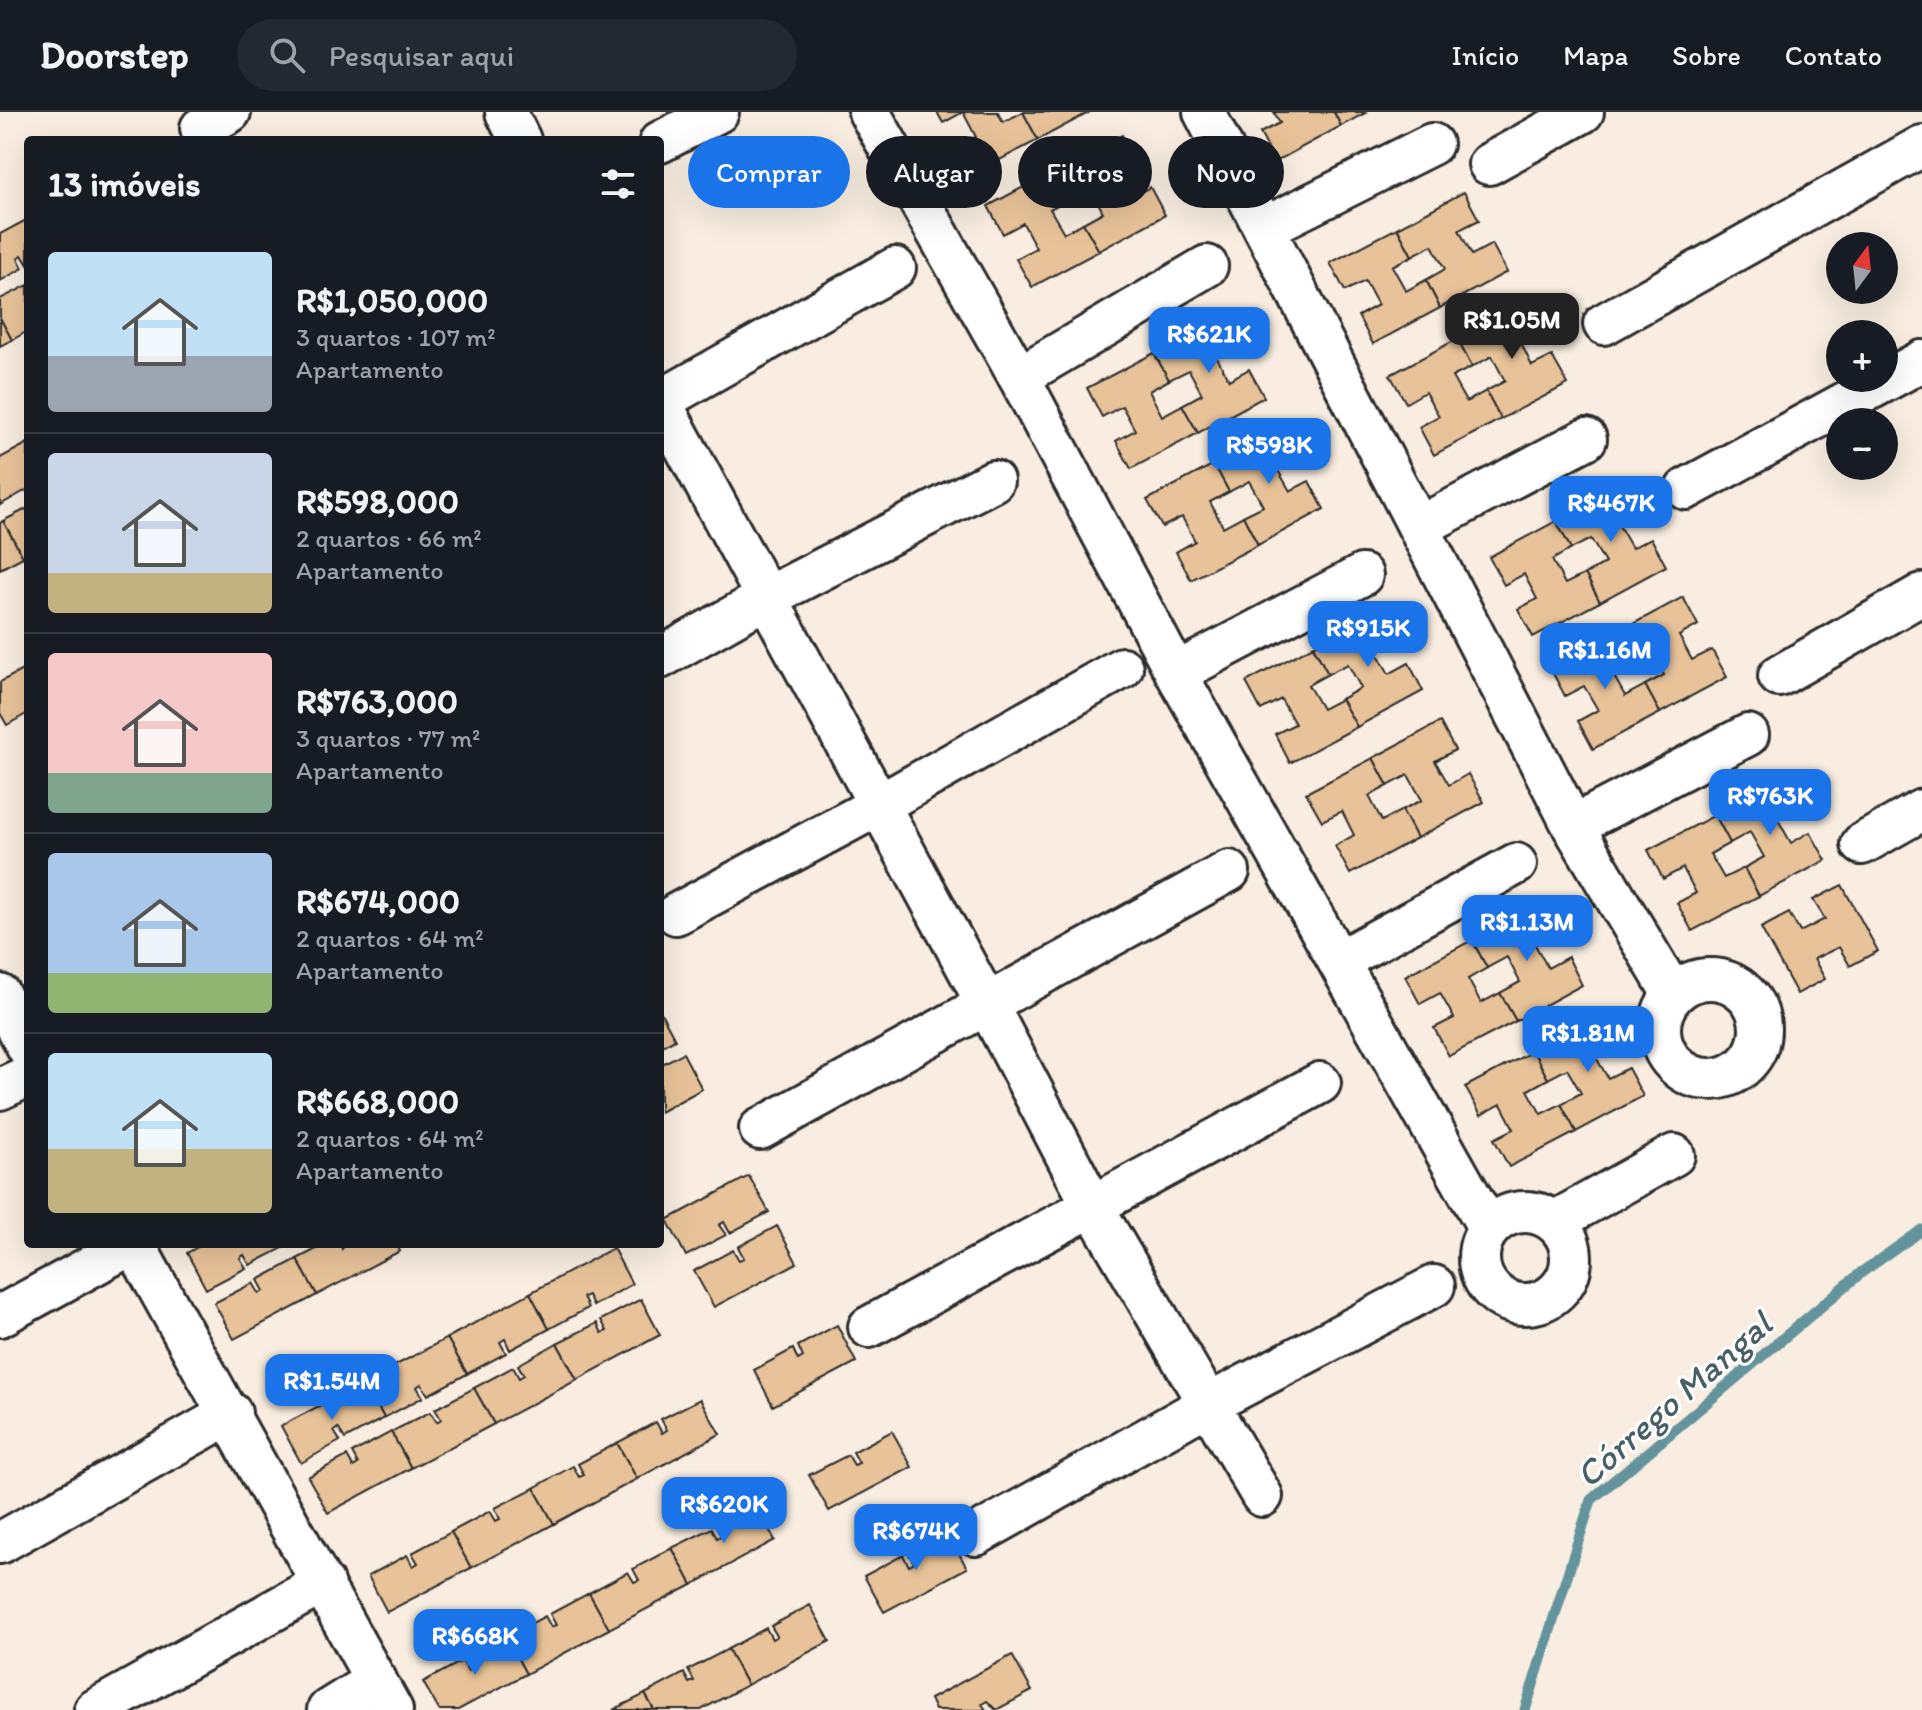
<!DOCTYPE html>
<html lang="pt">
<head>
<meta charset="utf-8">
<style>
	body { margin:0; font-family:Itim,sans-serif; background:#242831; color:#f1f3f6; height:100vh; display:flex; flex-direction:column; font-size:30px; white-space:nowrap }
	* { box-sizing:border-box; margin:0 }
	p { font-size:26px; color:#9ea1a6 }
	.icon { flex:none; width:44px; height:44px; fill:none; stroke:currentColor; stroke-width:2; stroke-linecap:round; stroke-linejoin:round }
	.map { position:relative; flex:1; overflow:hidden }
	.details { position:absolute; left:24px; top:24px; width:640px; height:1112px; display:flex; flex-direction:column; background:#171b24; border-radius:8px; box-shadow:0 8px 32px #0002 }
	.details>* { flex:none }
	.banner { position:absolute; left:688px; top:24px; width:760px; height:72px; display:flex; gap:16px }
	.needle { width:52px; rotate:15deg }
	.buttons { position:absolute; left:1826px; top:120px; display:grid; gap:16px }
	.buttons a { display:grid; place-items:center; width:72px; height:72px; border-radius:50%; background:#171b24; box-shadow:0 8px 32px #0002; font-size:40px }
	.price { position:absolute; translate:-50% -68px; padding:0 18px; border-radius:16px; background:#1a73e8; color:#fff; font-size:26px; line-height:52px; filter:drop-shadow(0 2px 4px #0008) }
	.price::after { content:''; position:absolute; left:50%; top:48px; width:24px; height:18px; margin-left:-12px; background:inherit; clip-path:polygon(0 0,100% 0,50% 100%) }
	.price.selected { background:#222; color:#fff }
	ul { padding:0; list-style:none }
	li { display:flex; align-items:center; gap:24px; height:200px; padding:0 24px }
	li+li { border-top:2px solid #363941 }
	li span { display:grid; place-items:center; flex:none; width:224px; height:160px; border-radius:8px; color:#555 }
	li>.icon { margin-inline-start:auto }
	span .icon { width:96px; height:96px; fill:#fffc; stroke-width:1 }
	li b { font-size:34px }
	h2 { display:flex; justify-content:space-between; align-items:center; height:96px; padding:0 24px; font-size:34px }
	.chip { padding:0 28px; border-radius:36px; background:#171b24; box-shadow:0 8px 32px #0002; font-size:28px; line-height:72px }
	.chip.selected { background:#1a73e8; color:#fff }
	header { display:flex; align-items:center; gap:48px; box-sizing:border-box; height:112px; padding:0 40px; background:#171b24; border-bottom:2px solid #363941 }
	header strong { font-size:38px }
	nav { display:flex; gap:44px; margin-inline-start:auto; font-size:28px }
	.search { width:560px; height:72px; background:#242831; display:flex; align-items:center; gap:20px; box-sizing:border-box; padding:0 28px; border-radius:44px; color:#9ea1a6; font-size:30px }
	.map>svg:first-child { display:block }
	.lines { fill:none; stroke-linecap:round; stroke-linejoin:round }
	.stream { stroke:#64939c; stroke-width:11 }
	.building { fill:#e8c399; stroke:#2b2b2b; stroke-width:2 }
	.street-casing { stroke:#2b2b2b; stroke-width:46 }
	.street { stroke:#fff; stroke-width:40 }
	.labels { text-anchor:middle; stroke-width:6; stroke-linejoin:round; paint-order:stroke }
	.water-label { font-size:36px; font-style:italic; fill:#485f64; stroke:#fff }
</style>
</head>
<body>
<header>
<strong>Doorstep</strong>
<div class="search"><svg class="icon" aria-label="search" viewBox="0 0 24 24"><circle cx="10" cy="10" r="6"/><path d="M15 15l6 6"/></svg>Pesquisar aqui</div>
<nav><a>Início</a><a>Mapa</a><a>Sobre</a><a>Contato</a></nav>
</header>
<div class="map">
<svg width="1922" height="1598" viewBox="0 0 1922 1598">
	<rect width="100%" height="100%" fill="#f8ede0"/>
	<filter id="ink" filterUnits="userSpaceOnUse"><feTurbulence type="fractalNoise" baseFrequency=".0125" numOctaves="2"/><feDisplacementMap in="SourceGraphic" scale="16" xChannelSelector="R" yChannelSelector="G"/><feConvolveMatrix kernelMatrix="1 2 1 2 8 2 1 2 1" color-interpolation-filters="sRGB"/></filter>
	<g filter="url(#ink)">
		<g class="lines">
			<path class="stream" d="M1525 1598 1591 1388 1862 1160 1922 1118"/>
		</g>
		<g class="building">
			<path d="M937 0H998L1003 10 1023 0 1038 28 971 63 956 35 976 25 963 0 943 11Z"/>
			<path d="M1023 0H1090L1038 28Z"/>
			<path d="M1274 0H1334L1341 14 1275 50 1260 21 1280 11Z"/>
			<path d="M1334 0H1367L1341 14Z"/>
			<path d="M1122 23 1137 50 1117 61 1130 86 1150 75 1165 103 1099 139 1083 111 1103 100 1090 76 1070 86 1055 58Z"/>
			<path d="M1055 58 1070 86 1050 97 1064 121 1083 111 1099 139 1032 175 1016 147 1036 136 1023 111 1003 122 988 94Z"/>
			<path d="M1464 80 1479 108 1459 118 1472 143 1492 132 1507 160 1440 196 1426 168 1445 157 1432 133 1412 144 1397 116Z"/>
			<path d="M28 107V153L22 143 18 146 23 156 0 169V122Z"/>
			<path d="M1397 116 1412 144 1392 154 1406 179 1426 168 1440 196 1373 232 1358 204 1378 193 1365 169 1345 179 1330 151Z"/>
			<path d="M28 173V219L12 228 0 206V187Z"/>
			<path d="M1524 191 1539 219 1520 229 1532 254 1552 244 1568 272 1501 307 1486 279 1505 269 1492 244 1472 255 1457 227Z"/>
			<path d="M1221 205 1236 233 1216 244 1229 268 1249 257 1264 285 1198 321 1182 293 1202 282 1189 258 1169 268 1154 241Z"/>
			<path d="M0 206 12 228 0 234Z"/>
			<path d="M1457 227 1472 255 1452 265 1466 290 1486 279 1501 307 1434 343 1419 315 1439 304 1425 280 1406 291 1390 263Z"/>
			<path d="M1154 241 1169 268 1149 279 1162 304 1182 293 1198 321 1131 357 1116 329 1135 318 1122 294 1102 305 1087 276Z"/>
			<path d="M1281 316 1296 344 1276 355 1290 379 1309 369 1324 397 1258 433 1243 404 1263 394 1249 369 1229 380 1214 352Z"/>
			<path d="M28 331V377L0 393V346Z"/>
			<path d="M1214 352 1229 380 1210 390 1223 415 1243 404 1258 433 1191 468 1176 440 1195 429 1182 405 1162 415 1147 388Z"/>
			<path d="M1623 374 1638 402 1618 412 1632 436 1651 426 1666 454 1600 490 1585 462 1605 451 1591 427 1571 437 1556 409Z"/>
			<path d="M28 396V442L23 445 3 409Z"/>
			<path d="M3 409 23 445 0 457V411Z"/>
			<path d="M1556 409 1571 437 1552 448 1565 472 1585 462 1600 490 1533 525 1518 497 1537 487 1524 462 1504 473 1489 445Z"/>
			<path d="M1683 485 1698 513 1679 524 1692 548 1712 538 1727 565 1660 601 1645 573 1664 563 1651 538 1631 549 1616 521Z"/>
			<path d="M1379 499 1395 527 1375 537 1389 562 1409 551 1423 579 1357 615 1341 587 1361 576 1348 552 1328 562 1313 534Z"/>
			<path d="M1616 521 1631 549 1611 559 1625 584 1645 573 1660 601 1593 637 1578 609 1598 598 1584 574 1565 584 1550 556Z"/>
			<path d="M1313 534 1328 562 1308 573 1322 597 1341 587 1357 615 1290 651 1275 622 1295 612 1281 587 1261 598 1246 570Z"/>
			<path d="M28 555V601L7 613 0 601V570Z"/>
			<path d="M1440 610 1455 638 1435 649 1449 673 1468 662 1484 690 1417 726 1402 698 1422 688 1408 663 1388 674 1373 646Z"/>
			<path d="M1373 646 1388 674 1369 684 1382 709 1402 698 1417 726 1350 762 1335 734 1354 723 1342 699 1322 709 1306 681Z"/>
			<path d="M1782 667 1797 695 1777 706 1791 731 1810 720 1826 748 1759 784 1744 756 1764 745 1750 720 1730 731 1715 703Z"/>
			<path d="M1715 703 1730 731 1710 742 1724 766 1744 756 1759 784 1692 819 1677 791 1696 781 1683 756 1663 767 1648 738Z"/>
			<path d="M1842 773 1878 839 1850 854 1839 835 1814 847 1825 867 1797 882 1761 816 1789 801 1800 820 1825 807 1813 788Z"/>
			<path d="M1539 792 1554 820 1534 831 1548 856 1568 845 1582 873 1516 909 1500 881 1520 870 1507 845 1487 856 1472 828Z"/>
			<path d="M1472 828 1487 856 1468 867 1481 891 1500 881 1516 909 1449 944 1434 916 1454 906 1440 881 1420 892 1405 864Z"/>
			<path d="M660 899 675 927 660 935Z"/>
			<path d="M1599 903 1614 932 1594 942 1608 966 1628 956 1643 984 1576 1020 1561 992 1581 981 1567 957 1548 967 1533 939Z"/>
			<path d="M1533 939 1548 967 1528 978 1541 1002 1561 992 1576 1020 1509 1055 1494 1027 1514 1017 1501 992 1481 1003 1465 975Z"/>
			<path d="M683 941 702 977 660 1000V953Z"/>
			<path d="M749 1064 769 1100 730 1121 724 1110 719 1113 726 1123 686 1144 667 1108Z"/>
			<path d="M777 1114 797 1151 714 1195 694 1159 733 1138 739 1148 744 1146 738 1135Z"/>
			<path d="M203 1132H289V1133L250 1153 244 1143 240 1146 246 1156 206 1177 187 1141Z"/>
			<path d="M326 1132H340L342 1137 345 1132H396L400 1139 317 1183 297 1147Z"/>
			<path d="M613 1136 632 1172 593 1194 588 1183 583 1185 588 1196 549 1217 530 1181Z"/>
			<path d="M297 1147 317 1183 234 1227 214 1191 253 1171 259 1181 264 1179 258 1168Z"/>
			<path d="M530 1181 549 1217 510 1238 505 1227 500 1230 506 1241 467 1262 447 1226Z"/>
			<path d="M641 1187 660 1223 577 1268 557 1231 597 1211 602 1221 607 1219 601 1208Z"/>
			<path d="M837 1213 856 1250 773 1294 754 1258 793 1237 798 1248 803 1245 798 1234Z"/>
			<path d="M447 1226 467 1262 428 1283 421 1272 417 1275 423 1285 384 1306 364 1270Z"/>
			<path d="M557 1231 577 1268 494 1312 474 1276 513 1255 519 1266 524 1263 518 1253Z"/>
			<path d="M364 1270 384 1306 345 1327 338 1316 334 1319 340 1329 301 1351 281 1314Z"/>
			<path d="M474 1276 494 1312 411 1356 391 1320 430 1300 437 1310 441 1307 435 1297Z"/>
			<path d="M700 1287 720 1322 637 1367 617 1331 656 1310 662 1321 667 1318 661 1307Z"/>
			<path d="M892 1319 912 1355 829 1399 809 1363 848 1343 854 1353 859 1351 853 1340Z"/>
			<path d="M391 1320 411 1356 328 1401 308 1365 347 1344 353 1355 358 1352 352 1341Z"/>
			<path d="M617 1331 637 1367 554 1412 534 1376 573 1354 579 1365 584 1363 578 1352Z"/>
			<path d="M534 1376 554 1412 471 1456 451 1420 490 1399 496 1409 500 1407 495 1396Z"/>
			<path d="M755 1392 775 1428 692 1473 672 1436 712 1416 717 1426 722 1423 716 1413Z"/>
			<path d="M451 1420 471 1456 387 1500 368 1464 407 1443 413 1454 418 1451 412 1441Z"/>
			<path d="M947 1420 967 1456 884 1500 864 1464 903 1443 909 1454 914 1451 908 1441Z"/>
			<path d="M672 1436 692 1473 609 1517 589 1481 628 1460 634 1470 639 1468 633 1457Z"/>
			<path d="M589 1481 609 1517 526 1562 506 1525 545 1504 551 1515 556 1513 550 1502Z"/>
			<path d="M810 1493 830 1529 747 1573 728 1537 766 1516 772 1527 777 1524 771 1514Z"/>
			<path d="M506 1525 526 1562 458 1598H439L423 1570 462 1549 468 1559 473 1557 467 1547Z"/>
			<path d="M728 1537 747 1573 701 1598H654L645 1582 684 1561 689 1571 694 1569 688 1558Z"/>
			<path d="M1012 1543 1032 1579 996 1598 987 1589 982 1592 986 1598H935L930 1587Z"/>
			<path d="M645 1582 654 1598H613Z"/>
		</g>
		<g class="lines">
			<defs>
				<g id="street">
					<path d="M506 0 520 28"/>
					<path d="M869 0 1019 265 1176 561 1489 1117"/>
					<path d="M1204 0 1573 714 1673 882"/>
					<path d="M201 16 230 0"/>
					<path d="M660 30 718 0"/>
					<path d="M1489 52 1583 0"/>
					<path d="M1264 116 1432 32"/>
					<path d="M1604 212 1922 34"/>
					<path d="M1019 265 1207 154"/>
					<path d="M660 289 988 894 1092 1093 1262 1384"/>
					<path d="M660 289 895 156"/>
					<path d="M1686 377 1922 249"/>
					<path d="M1419 415 1586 327"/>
					<path d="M660 546 766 486 993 369"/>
					<path d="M1176 561 1362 463"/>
					<path d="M1779 564 1922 482"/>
					<path d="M1573 714 1748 623"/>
					<path d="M1862 732 1922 698"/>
					<path d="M676 802 879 693 1122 556"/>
					<path d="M1339 849 1516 752"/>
					<circle cx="1710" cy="917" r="50"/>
					<path d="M0 883 28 936"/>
					<path d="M0 977 28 964"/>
					<path d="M760 1017 1229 759"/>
					<circle cx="1525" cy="1146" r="46"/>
					<path d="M1554 1110 1674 1043"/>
					<path d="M134 1132 392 1598"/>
					<path d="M0 1204 132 1132"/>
					<path d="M869 1215 1320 971"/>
					<path d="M976 1423 1207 1293 1434 1174"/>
					<path d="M0 1431 231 1301"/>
					<path d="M95 1598 323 1471"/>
					<path d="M328 1598 376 1568"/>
				</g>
			</defs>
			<use href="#street" class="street-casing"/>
			<use href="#street" class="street"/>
		</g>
	</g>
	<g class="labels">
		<g class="water-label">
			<text transform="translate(1673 1287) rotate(-41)" y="13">Córrego Mangal</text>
		</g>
	</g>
</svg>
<div class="buttons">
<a><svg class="needle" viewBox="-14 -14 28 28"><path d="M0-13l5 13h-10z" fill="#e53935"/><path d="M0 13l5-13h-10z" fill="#9ea1a6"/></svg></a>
<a>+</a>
<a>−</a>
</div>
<b class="price selected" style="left:1512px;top:249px">R$1.05M</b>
<b class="price" style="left:1209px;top:263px">R$621K</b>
<b class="price" style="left:1269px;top:374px">R$598K</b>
<b class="price" style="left:1611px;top:432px">R$467K</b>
<b class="price" style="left:1368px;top:557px">R$915K</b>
<b class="price" style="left:1605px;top:579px">R$1.16M</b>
<b class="price" style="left:1770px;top:725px">R$763K</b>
<b class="price" style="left:1527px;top:851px">R$1.13M</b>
<b class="price" style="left:1588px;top:962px">R$1.81M</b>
<b class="price" style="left:332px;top:1310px">R$1.54M</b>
<b class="price" style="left:724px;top:1433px">R$620K</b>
<b class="price" style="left:916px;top:1460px">R$674K</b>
<b class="price" style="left:475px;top:1565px">R$668K</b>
<div class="banner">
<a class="chip selected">Comprar</a>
<a class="chip">Alugar</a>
<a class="chip">Filtros</a>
<a class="chip">Novo</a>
</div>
<section class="details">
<h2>13 imóveis<svg class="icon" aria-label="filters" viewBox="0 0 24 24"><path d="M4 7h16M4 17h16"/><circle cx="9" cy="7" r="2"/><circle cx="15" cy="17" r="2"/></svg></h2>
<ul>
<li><span style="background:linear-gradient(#bfe0f5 65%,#9aa5b1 0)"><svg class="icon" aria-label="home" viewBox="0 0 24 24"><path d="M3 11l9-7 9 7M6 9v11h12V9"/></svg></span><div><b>R$1,050,000</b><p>3 quartos · 107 m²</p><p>Apartamento</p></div></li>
<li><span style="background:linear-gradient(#c9d6e8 75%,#c2b280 0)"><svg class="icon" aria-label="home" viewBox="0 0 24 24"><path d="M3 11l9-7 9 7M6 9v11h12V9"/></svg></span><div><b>R$598,000</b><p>2 quartos · 66 m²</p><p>Apartamento</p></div></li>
<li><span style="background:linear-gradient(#f6c9c9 75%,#7fa58c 0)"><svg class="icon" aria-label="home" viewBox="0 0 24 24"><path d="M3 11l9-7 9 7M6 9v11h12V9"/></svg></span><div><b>R$763,000</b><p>3 quartos · 77 m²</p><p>Apartamento</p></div></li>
<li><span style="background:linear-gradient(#a9c7e8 75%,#8fb573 0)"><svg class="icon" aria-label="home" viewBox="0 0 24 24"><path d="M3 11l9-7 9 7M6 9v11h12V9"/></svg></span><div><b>R$674,000</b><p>2 quartos · 64 m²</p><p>Apartamento</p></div></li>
<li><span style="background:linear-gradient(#bfe0f5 60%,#c2b280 0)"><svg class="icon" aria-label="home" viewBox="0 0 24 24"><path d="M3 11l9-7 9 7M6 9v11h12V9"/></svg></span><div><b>R$668,000</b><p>2 quartos · 64 m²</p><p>Apartamento</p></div></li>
</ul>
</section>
</div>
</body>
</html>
